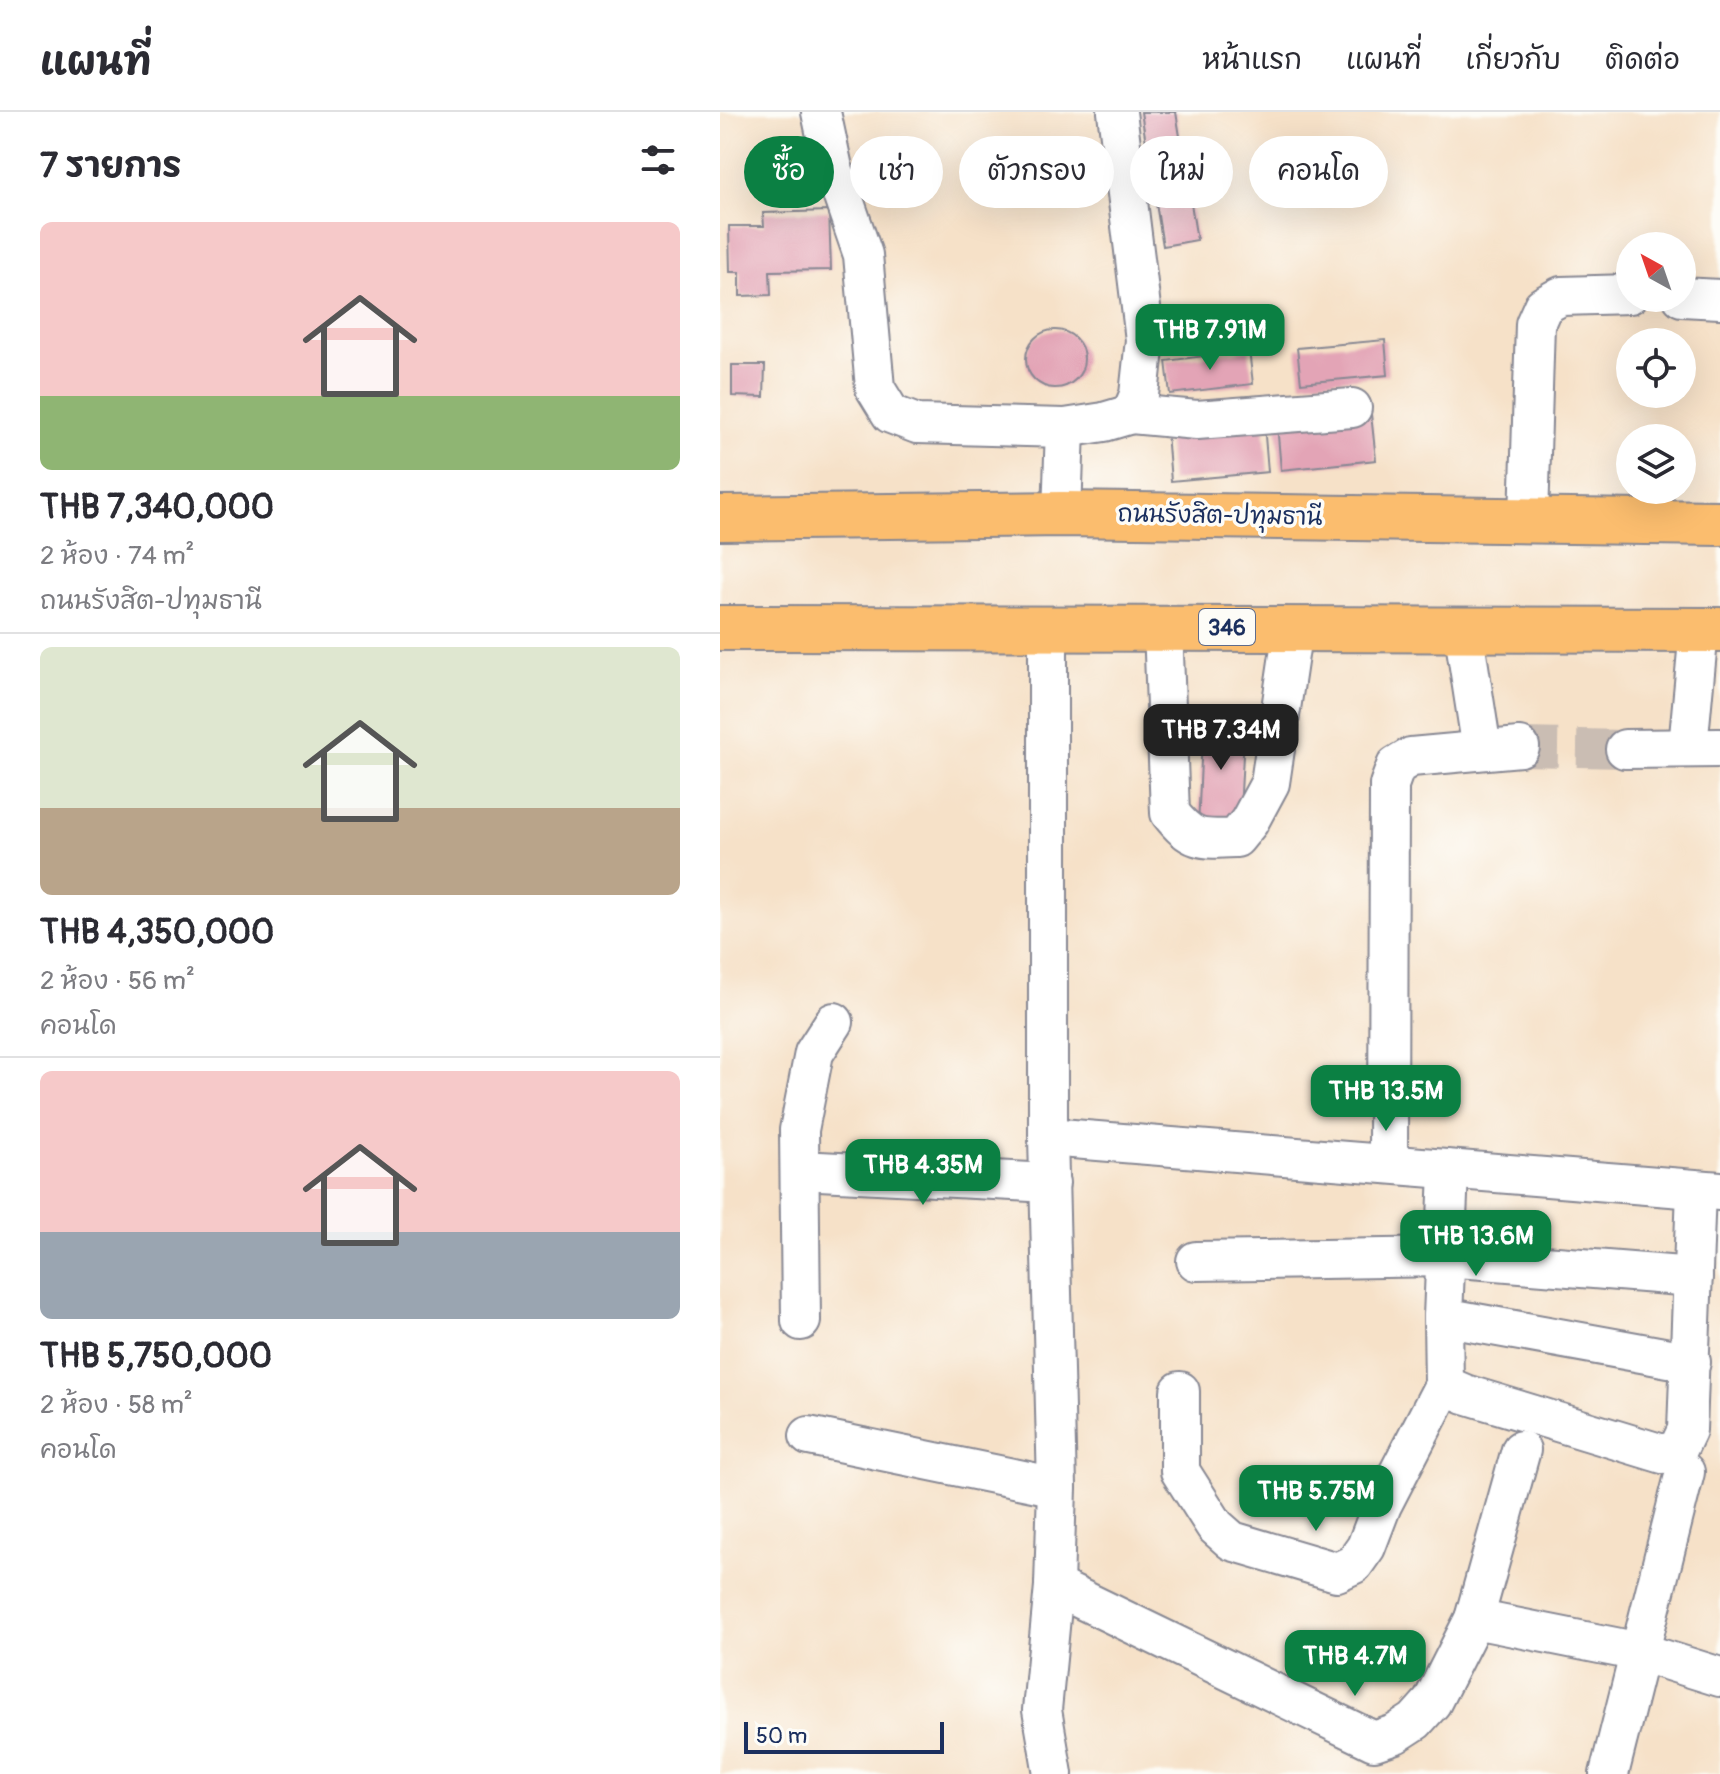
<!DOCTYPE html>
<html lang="th">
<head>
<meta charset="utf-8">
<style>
	body { margin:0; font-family:Pangolin,"Playpen Sans Thai",sans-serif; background:#f2f2f3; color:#2b2b33; height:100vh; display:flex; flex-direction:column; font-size:30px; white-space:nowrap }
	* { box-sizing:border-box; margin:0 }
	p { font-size:26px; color:#7c7c81 }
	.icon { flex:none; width:44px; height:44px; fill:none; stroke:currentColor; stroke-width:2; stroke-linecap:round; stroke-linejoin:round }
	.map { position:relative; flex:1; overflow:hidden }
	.details { display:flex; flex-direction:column; background:#fff; width:720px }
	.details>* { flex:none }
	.top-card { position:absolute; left:24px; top:24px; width:760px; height:72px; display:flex; gap:16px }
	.needle { width:52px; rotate:320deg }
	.buttons { position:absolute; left:896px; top:120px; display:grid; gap:16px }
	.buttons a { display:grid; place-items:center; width:80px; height:80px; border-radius:50%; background:#fff; box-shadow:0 8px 32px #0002; font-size:40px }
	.scale { position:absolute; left:24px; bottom:20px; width:200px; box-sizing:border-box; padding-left:8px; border:4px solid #1b2f5e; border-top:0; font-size:22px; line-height:28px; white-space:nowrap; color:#1b2f5e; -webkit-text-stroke:6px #fdfcf7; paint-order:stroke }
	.price { position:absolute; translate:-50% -68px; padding:0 18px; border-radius:16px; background:#0b8043; color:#fff; font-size:26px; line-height:52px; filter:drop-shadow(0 2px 4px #0008) }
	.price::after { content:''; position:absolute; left:50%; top:48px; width:24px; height:18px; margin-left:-12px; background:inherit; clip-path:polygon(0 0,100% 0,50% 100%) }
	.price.selected { background:#222; color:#fff }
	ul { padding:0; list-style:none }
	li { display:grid; align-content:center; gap:16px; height:424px; padding:0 40px }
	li+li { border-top:2px solid #e1e1e2 }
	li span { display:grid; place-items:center; height:248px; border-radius:12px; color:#555 }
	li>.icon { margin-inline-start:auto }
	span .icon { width:144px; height:144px; fill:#fffc; stroke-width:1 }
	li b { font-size:34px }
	h2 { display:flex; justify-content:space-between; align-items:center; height:96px; padding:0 40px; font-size:34px }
	.tag { padding:0 28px; border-radius:36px; background:#fff; box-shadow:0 8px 32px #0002; font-size:28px; line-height:72px }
	.tag.selected { background:#0b8043; color:#fff }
	header { display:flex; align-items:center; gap:48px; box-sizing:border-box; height:112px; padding:0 40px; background:#fff; border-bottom:2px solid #e1e1e2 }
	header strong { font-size:38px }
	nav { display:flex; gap:44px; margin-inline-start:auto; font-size:28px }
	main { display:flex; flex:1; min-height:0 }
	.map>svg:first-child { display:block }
	.building { fill:#e3a4b6 }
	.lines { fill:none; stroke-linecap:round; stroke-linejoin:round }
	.minor-tunnel { stroke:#cabdb3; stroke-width:38; stroke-dasharray:38 19; stroke-linecap:butt }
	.minor-casing { stroke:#888893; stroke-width:42 }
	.major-casing { stroke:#888893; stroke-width:48 }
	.minor { stroke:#fff; stroke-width:38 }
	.major { stroke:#fbbd6e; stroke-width:44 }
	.labels { text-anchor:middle; stroke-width:7; stroke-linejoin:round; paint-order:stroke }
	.shield { fill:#fdfcf7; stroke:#5f6c8c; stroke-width:2 }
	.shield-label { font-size:22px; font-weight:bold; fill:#1b2f5e }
	.street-label { font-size:24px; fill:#1b2f5e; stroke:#fdfcf7 }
</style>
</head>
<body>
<header>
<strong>แผนที่</strong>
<nav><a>หน้าแรก</a><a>แผนที่</a><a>เกี่ยวกับ</a><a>ติดต่อ</a></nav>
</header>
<main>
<section class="details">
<h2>7 รายการ<svg class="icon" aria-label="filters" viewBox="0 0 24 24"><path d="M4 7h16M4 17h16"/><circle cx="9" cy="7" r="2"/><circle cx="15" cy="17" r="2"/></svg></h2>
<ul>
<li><span style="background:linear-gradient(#f6c9c9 70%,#8fb573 0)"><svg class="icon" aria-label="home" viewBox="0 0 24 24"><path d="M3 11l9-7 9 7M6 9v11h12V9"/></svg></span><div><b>THB 7,340,000</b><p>2 ห้อง · 74 m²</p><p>ถนนรังสิต-ปทุมธานี</p></div></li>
<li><span style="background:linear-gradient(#dfe7d0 65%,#b9a48a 0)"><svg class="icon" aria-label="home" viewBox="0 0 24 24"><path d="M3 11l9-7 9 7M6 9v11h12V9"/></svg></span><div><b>THB 4,350,000</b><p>2 ห้อง · 56 m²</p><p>คอนโด</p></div></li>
<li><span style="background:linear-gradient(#f6c9c9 65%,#9aa5b1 0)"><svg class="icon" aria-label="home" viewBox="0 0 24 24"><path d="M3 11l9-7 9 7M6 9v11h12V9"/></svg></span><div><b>THB 5,750,000</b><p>2 ห้อง · 58 m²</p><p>คอนโด</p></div></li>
</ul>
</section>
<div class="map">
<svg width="1000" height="1662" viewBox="0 0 1000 1662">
	<rect width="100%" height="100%" fill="#fdfcf7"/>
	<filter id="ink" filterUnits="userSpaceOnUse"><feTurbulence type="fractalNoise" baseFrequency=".0125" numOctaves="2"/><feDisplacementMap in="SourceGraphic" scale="16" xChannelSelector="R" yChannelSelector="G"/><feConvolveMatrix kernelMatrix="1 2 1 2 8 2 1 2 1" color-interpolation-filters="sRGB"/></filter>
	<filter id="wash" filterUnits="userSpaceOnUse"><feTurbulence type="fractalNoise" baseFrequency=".006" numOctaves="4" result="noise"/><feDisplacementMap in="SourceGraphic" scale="32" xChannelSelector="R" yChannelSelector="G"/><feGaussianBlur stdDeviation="1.8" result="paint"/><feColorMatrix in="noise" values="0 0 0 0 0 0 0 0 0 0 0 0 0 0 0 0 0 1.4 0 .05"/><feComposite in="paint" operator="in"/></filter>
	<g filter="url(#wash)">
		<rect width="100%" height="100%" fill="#f6e1c8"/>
		<g id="blocks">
			<g class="building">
				<path d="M421 0H456L477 128 443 134Z"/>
				<path d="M109 99 111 158 50 159 51 183 20 184V160H10L9 114H44L43 101Z"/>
				<circle cx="335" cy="247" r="29"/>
				<path d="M665 228 668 263 581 271 577 236Z"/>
				<path d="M529 238 533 272 450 282 446 249Z"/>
				<path d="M12 253H45L44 285 12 284Z"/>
				<path d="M651 302 656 348 561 358 557 312Z"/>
				<path d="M544 312 548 360 451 369 447 321Z"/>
				<path d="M483 602 525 604 519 719 478 717Z"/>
			</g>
		</g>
	</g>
	<g filter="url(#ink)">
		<use href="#blocks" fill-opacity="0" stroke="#888893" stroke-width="2"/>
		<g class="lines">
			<path class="minor-tunnel" d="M800 635 905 637"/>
			<defs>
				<g id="minor">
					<path d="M101 0 113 56 143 143 155 276 171 302 197 312 345 316 384 310 411 302 419 283 425 228 397 0"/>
					<path d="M962 185 1000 187"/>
					<path d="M411 302 477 308 632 296"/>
					<path d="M342 402 345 316"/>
					<path d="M809 407 815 212 823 194 841 184 910 182"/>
					<path d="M443 515 450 701C472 729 481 728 516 726L529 710 550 671 573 516"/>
					<path d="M328 516V1025L337 1375 334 1474 322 1598 333 1662"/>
					<path d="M743 516 762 638"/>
					<path d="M968 635 979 518"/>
					<path d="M905 637 1000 636"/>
					<path d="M328 1025 1000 1079"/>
					<path d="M668 1052 669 673 676 654 691 645 800 635"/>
					<path d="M80 1058 330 1071"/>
					<path d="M476 1149 726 1145 973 1165"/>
					<path d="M723 1205 971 1250"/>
					<path d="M81 1209 79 1018 94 941 114 910"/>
					<path d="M724 1273 745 1282 943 1342 958 1337 967 1318 976 1078"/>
					<path d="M460 1279V1359L495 1414 512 1429 617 1460 634 1452 646 1435 662 1393 724 1273 723 1205 729 1059"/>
					<path d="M89 1324 337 1375"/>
					<path d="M334 1474 654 1629 675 1622 695 1609 712 1590 754 1507 801 1338"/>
					<path d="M754 1507 920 1540 1000 1565"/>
					<path d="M889 1662 965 1360"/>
				</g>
				<g id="major">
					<path d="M0 406 342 402 1000 411"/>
					<path d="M0 516 1000 518"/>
				</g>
			</defs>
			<use href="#minor" class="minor-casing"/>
			<use href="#major" class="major-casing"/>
			<use href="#minor" class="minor"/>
			<use href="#major" class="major"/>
		</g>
	</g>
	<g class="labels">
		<rect class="shield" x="479" y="497" width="56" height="36" rx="6"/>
		<g class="shield-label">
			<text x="507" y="523">346</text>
		</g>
		<g class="street-label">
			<text transform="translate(500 403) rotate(1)" y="8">ถนนรังสิต-ปทุมธานี</text>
		</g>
	</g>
</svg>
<div class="buttons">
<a><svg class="needle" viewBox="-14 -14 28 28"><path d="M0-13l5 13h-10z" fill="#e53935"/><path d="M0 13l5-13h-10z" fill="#7c7c81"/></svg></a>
<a><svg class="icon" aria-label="locate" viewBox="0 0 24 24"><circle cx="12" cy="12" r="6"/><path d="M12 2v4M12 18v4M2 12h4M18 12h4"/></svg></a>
<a><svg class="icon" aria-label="layers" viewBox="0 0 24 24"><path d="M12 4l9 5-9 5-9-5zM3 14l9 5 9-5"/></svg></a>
</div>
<div class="scale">50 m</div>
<b class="price" style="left:490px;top:260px">THB 7.91M</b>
<b class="price selected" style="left:501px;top:660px">THB 7.34M</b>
<b class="price" style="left:666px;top:1021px">THB 13.5M</b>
<b class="price" style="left:203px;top:1095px">THB 4.35M</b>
<b class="price" style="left:756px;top:1166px">THB 13.6M</b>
<b class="price" style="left:596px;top:1421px">THB 5.75M</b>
<b class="price" style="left:635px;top:1586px">THB 4.7M</b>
<div class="top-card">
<a class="tag selected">ซื้อ</a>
<a class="tag">เช่า</a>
<a class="tag">ตัวกรอง</a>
<a class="tag">ใหม่</a>
<a class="tag">คอนโด</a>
</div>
</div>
</main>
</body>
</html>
